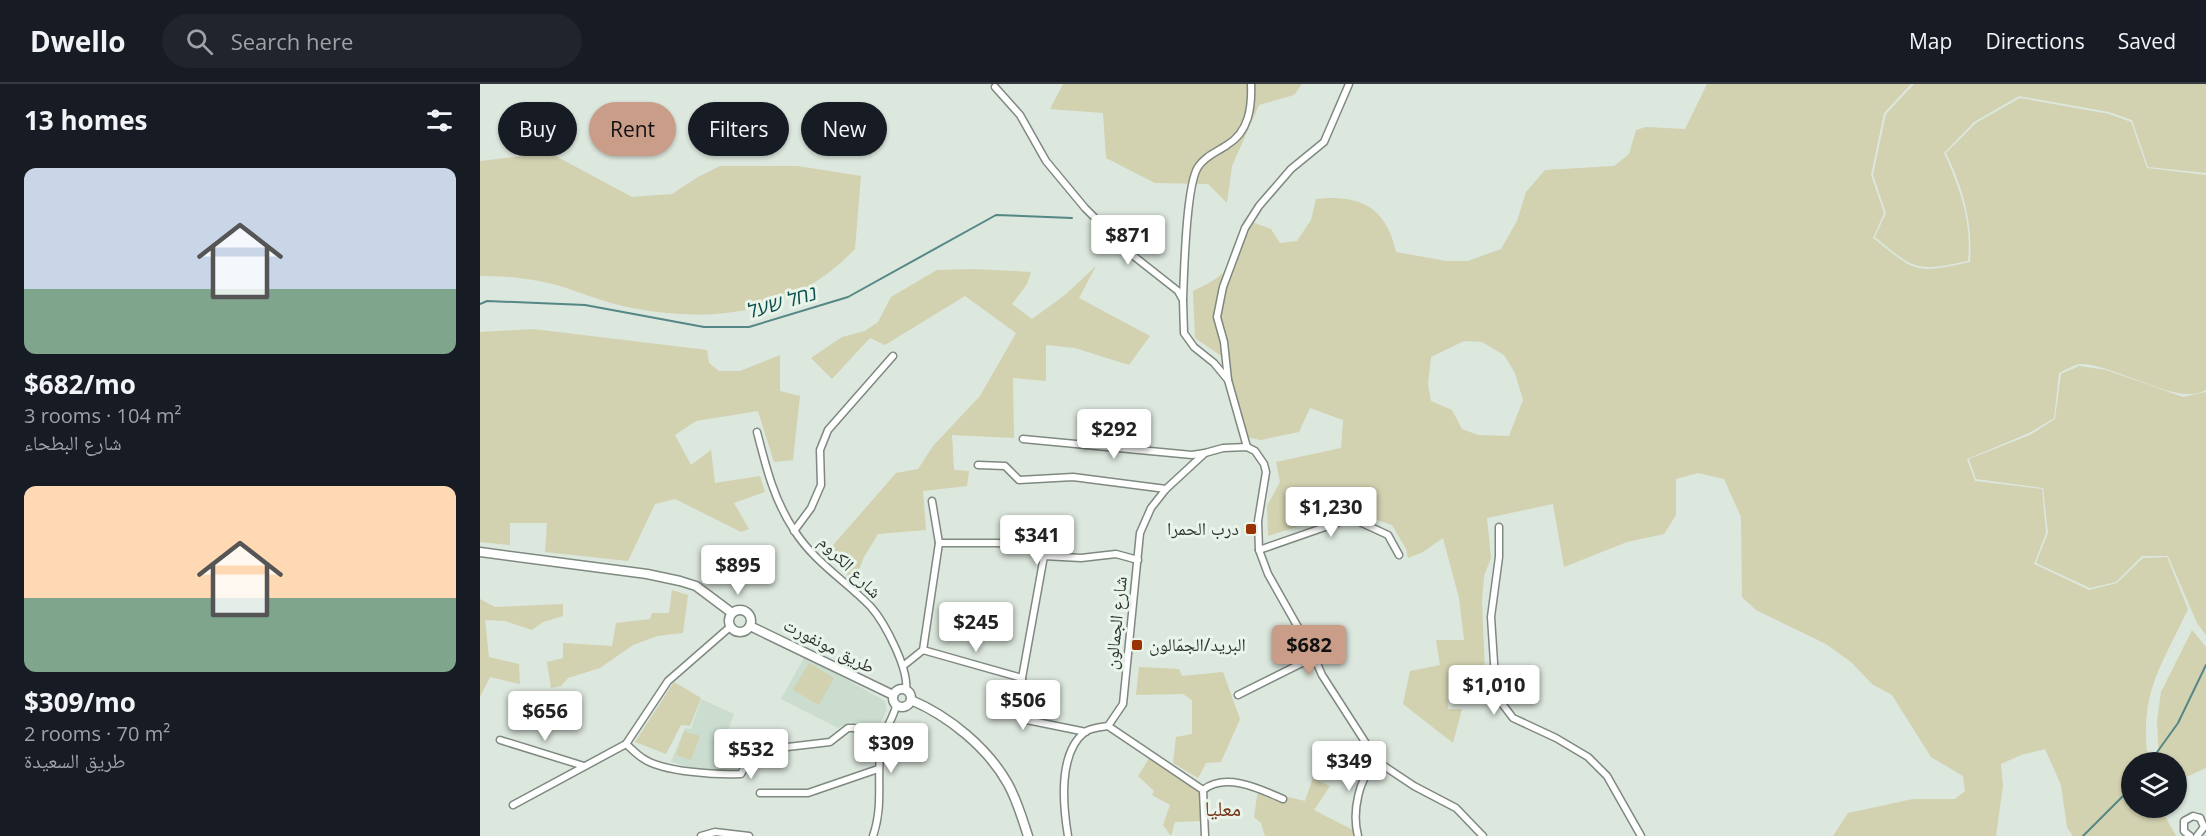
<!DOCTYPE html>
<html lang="en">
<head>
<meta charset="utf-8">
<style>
	body { margin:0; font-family:"Open Sans","Noto Naskh Arabic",Heebo,sans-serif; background:#20242c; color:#f1f3f6; height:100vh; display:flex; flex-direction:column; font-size:22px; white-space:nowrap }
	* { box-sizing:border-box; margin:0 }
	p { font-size:20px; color:#9ea1a6 }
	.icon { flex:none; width:33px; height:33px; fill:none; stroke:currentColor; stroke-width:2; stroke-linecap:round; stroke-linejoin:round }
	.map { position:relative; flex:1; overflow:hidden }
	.drawer { display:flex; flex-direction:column; background:#171b24; width:480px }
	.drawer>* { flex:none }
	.hud { position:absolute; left:18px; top:18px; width:570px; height:54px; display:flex; gap:12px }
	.buttons { position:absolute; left:1641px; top:668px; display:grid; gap:12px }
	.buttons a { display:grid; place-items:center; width:66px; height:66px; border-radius:50%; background:#171b24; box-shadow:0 2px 4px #0004; font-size:30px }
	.price { position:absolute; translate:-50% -51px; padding:0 14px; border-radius:6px; background:#fff; color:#222; font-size:20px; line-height:39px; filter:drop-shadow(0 2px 3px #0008) }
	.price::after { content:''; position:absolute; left:50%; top:36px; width:18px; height:14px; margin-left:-9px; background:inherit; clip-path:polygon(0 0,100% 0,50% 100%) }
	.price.current { background:#c99d88; color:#111 }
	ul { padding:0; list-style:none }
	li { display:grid; align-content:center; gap:12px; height:318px; padding:0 24px }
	li span { display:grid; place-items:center; height:186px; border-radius:12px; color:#555 }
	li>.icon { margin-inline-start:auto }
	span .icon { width:108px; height:108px; fill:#fffc; stroke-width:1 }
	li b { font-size:26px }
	h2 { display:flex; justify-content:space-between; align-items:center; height:72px; padding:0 24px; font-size:26px }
	.chip { padding:0 21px; border-radius:27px; background:#171b24; box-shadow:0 2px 4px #0004; font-size:21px; line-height:54px }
	.chip.current { background:#c99d88; color:#111 }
	header { display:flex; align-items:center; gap:36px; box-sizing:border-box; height:84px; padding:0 30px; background:#171b24; border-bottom:2px solid #363941 }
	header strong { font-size:28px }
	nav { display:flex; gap:33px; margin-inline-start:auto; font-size:21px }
	.search { width:420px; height:54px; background:#20242c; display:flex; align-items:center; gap:15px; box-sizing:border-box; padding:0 21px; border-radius:33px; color:#9ea1a6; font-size:22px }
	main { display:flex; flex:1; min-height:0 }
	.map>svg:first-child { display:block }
	.built { fill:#cbddce }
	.green { fill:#d2d1b0; fill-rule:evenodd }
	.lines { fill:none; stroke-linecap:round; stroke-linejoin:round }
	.stream { stroke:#548785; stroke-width:2 }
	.minor-casing { stroke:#7f8980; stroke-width:9 }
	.secondary-casing { stroke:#7f8980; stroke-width:11 }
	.minor { stroke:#fff; stroke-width:6 }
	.secondary { stroke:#fff; stroke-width:8 }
	.poi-dot { fill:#993402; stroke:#e9f4eb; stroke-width:2 }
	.labels { text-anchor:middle; stroke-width:6; stroke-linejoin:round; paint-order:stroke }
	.poi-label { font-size:18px; fill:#323632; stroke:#e9f4eb; text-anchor:end }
	.street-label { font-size:18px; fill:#323632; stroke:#e9f4eb }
	.water-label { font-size:20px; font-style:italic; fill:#0d4f4e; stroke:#e9f4eb }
	.quarter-label { font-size:21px; fill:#77351c; stroke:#e9f4eb }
</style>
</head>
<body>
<header>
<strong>Dwello</strong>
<div class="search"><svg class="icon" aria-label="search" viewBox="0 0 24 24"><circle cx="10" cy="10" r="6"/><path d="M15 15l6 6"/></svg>Search here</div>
<nav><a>Map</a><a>Directions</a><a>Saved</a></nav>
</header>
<main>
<section class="drawer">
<h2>13 homes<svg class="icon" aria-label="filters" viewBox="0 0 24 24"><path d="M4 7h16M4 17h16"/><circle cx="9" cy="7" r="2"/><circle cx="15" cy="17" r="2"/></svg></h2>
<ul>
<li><span style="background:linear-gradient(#c9d6e8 65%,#7fa58c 0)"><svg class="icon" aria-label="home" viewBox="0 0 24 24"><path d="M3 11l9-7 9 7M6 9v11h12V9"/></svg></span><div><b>$682/mo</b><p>3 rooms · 104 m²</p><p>شارع البطحاء</p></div></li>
<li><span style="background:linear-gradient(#ffd9b3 60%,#7fa58c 0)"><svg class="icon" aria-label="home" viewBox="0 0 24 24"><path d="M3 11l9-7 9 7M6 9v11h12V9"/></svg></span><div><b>$309/mo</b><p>2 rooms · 70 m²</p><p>طريق السعيدة</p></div></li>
</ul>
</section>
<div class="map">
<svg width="1726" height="752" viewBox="0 0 1726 752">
	<rect width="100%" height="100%" fill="#dce7dd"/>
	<g class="built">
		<path d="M325 572 405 617 407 626 395 650 371 638 358 644 301 615Z"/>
		<path d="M221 615 254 630 248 646 272 658 255 688 217 685 191 678 205 644 211 645Z"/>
	</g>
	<g class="green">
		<path d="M583 0H822L814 11 779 21 752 82 747 119 728 100 675 99 626 74 623 29 570 25Z"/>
		<path d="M1227 0H1431L1404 29 1391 91 1404 129 1393 154C1437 189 1434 190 1490 178 1493 139 1483 104 1466 69L1496 39 1540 14 1629 30 1651 38 1667 84 1726 91V306C1698 323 1635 280 1601 280 1594 280 1586 286 1579 289L1574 334 1549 349 1487 375 1495 397 1562 405 1566 449 1554 480 1609 506 1637 499 1663 474 1687 473 1708 525C1680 585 1659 609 1668 678H1652V723H1680L1696 752H1593L1587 743 1581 701 1565 665 1541 671 1521 680 1523 702 1516 752H1353L1368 729 1433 715H1475L1485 707 1483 692 1451 673 1412 611 1392 600 1371 578 1346 560 1276 526 1262 513 1261 433 1244 395 1218 389 1196 395V431L1184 450 1147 458 1084 483 1073 420 1007 434 1011 474 1004 492 1002 518 1005 588 970 586 968 625H982L973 659 923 620 930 587 960 581 956 556H984L979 514 963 454 943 468 928 474 926 465 912 441 860 424 848 403 823 410 829 439 788 452 787 422 800 398 796 378 861 364 863 336 830 324 819 348 781 356 765 353 744 290 743 273 715 254 713 207C754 188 756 178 764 135L791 145 800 159 817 157 831 136 836 115C880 110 906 123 916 168L966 177H988L1021 165 1037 137 1046 108 1065 86 1134 82 1149 70 1156 46 1166 43 1205 45ZM984 257 1002 258 1024 271 1035 289 1043 316 1029 352 998 351 982 345 972 326 951 317 948 300 951 273Z"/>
		<path d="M1434 0H1726V89L1668 83 1652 36 1629 28 1539 12 1494 38 1464 69C1480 104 1492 138 1488 177 1436 188 1435 186 1395 153L1406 129 1393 91 1406 30Z"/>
		<path d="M70 69 152 113 192 110 218 93 240 82H317L381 92 375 165C312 231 233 240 147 223 122 218 98 207 73 200 48 194 25 192 0 192V77Z"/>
		<path d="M616 182 599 214 670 252 649 281 595 264 566 261V297L533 294 534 354 472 351 474 386 489 387 487 402 443 407 446 446 398 450 384 473 374 499 348 467 416 389 438 385 453 362 500 312 536 249 485 212 405 261 390 254 352 295 331 274 362 253 385 247 398 238 411 213 457 186 494 185 551 188 547 200 532 220 552 235 585 211Z"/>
		<path d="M53 245 227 266 229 279 239 287H260L300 271V307L320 312 313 376 294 378 278 327 216 337 195 351 211 381 231 366 235 399 280 392 285 408 254 419 269 445 261 448 195 415 175 420 148 477 65 468 67 439H30V461L0 458V248Z"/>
		<path d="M1599 282 1626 286 1703 313 1726 308V551L1717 539 1688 472H1662L1636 498 1610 504 1556 479 1568 449 1563 404 1496 395 1489 375 1550 351 1575 335 1581 290Z"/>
		<path d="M192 506 208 511 203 549 177 552 153 561 120 584 88 594 81 602 71 604 67 578 83 574V559L132 562 136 539 170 535 172 529H189Z"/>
		<path d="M0 515 15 523 83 520V532L63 538 52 546 25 537 5 536 9 573 39 580 40 600 10 593 0 613Z"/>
		<path d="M1712 546 1726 563V684L1697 697 1696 678H1679L1677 637 1681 608Z"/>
		<path d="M329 579 354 594 339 621 313 606Z"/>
		<path d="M659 583 699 585 702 592 743 588 760 635 741 678 726 679 718 694 693 679 696 653 712 650V616L703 610 656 611Z"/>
		<path d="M194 598 221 614 210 642 201 641 186 670 155 658Z"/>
		<path d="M204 647 220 652 211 676 196 671Z"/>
		<path d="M670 673 719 706 721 737 695 738 691 752 683 741 690 721 672 711 674 707 658 692Z"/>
		<path d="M833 694 850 702 834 726 873 746 874 752H785L781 739 774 733 778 706 825 717Z"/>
	</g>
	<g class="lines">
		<g class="stream">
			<path d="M0 220 7 217 105 221 224 243H269L368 213 516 131 592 134"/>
			<path d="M1670 678 1698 639 1726 581"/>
			<path d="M1603 752 1652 703"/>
		</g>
		<defs>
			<g id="minor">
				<path d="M515 3 540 31 566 77 605 124 651 170 698 207 703 216 704 249 714 263 734 279 748 296 767 363"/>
				<path d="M703 215C704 189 706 101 718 83 725 72 737 68 747 61 769 48 772 23 771 0"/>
				<path d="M748 296 744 258 737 233 743 203 765 144 779 122 811 85 844 58 869 0"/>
				<path d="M277 348C286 383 294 416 314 446 334 478 366 497 391 523 405 539 429 585 426 606"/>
				<path d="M543 355 712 371 725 369"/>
				<path d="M498 381 525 382 539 396 593 393 686 405"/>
				<path d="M1019 443V473L1011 533 1015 594 1020 617 1033 634 1076 654 1108 673 1127 692 1161 752"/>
				<path d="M314 447 331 424 341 401 340 366 348 346 413 272"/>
				<path d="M459 459H518L551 464 564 472 601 474 636 470 658 476"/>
				<path d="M779 466 871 434 908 451 919 471"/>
				<path d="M564 472 542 594V635L606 648"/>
				<path d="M443 566 542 594"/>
				<path d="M423 582 443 566 459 459 452 417"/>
				<path d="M758 611 834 573"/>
				<path d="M628 642 723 706 725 752"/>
				<path d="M20 656 104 682"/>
				<path d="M146 660C152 665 157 671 164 675 183 688 238 691 261 690L273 667 350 658 368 644H374L401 658"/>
				<path d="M723 706C746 688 780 705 803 715"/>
				<path d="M280 709H328L398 685"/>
				<path d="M33 721 146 660 188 597 250 543"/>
				<path d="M221 752 235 748 269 752"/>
				<path d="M393 752C404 720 396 694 401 662 402 648 413 636 416 622"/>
				<path d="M588 752C583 722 578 669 605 648 610 644 622 643 628 642L643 620 660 449 671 424 686 405 725 369 743 364 767 363 775 367 784 380 786 388 778 437 779 466 788 490 832 568 842 591 898 678 934 702 976 724 1003 752"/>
				<path d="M878 752C872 729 878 692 898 678"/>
				<path d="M1710 752 1704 747V737L1713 732 1720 734"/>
				<path d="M1717 752 1724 743 1720 734"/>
			</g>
			<g id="secondary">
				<path d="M0 468 167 490 200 497 216 502 252 529"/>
				<circle cx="260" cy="537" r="11"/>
				<path d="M270 542 413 611"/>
				<circle cx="422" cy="614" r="9"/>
				<path d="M431 616C469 632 508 664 528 700 537 716 542 734 548 752"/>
			</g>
		</defs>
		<use href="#minor" class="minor-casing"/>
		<use href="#secondary" class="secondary-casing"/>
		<use href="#minor" class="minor"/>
		<use href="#secondary" class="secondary"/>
	</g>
	<g class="poi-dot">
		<rect x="765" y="439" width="12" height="12" rx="3"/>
		<rect x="651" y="555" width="12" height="12" rx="3"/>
	</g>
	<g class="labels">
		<g class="poi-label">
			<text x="759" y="451">درب الحمرا</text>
			<text x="669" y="567" text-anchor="start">البريد/الجمّالون</text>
		</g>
		<g class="street-label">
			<text transform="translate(370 483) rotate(45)" y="6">شارع الكروم</text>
			<text transform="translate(636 539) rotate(-84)" y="6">شارع الجمالون</text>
			<text transform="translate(349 562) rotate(27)" y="6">طريق مونفورت</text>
		</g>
		<g class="water-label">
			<text transform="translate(302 218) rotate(-16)" y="7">נחל שעל</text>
		</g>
		<g class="quarter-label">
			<text x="743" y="732">معليا</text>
		</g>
	</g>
</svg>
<div class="buttons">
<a><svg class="icon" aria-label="layers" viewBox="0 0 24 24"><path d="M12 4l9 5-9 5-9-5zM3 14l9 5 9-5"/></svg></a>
</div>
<b class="price" style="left:648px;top:182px">$871</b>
<b class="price" style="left:634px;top:376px">$292</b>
<b class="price" style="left:851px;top:454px">$1,230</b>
<b class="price" style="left:557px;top:482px">$341</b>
<b class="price" style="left:258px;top:512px">$895</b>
<b class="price" style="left:496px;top:569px">$245</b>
<b class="price current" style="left:829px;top:592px">$682</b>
<b class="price" style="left:1014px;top:632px">$1,010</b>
<b class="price" style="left:543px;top:647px">$506</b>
<b class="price" style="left:65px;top:658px">$656</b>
<b class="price" style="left:411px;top:690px">$309</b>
<b class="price" style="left:271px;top:696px">$532</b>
<b class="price" style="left:869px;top:708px">$349</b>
<div class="hud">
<a class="chip">Buy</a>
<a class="chip current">Rent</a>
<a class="chip">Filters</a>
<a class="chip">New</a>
</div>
</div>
</main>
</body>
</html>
